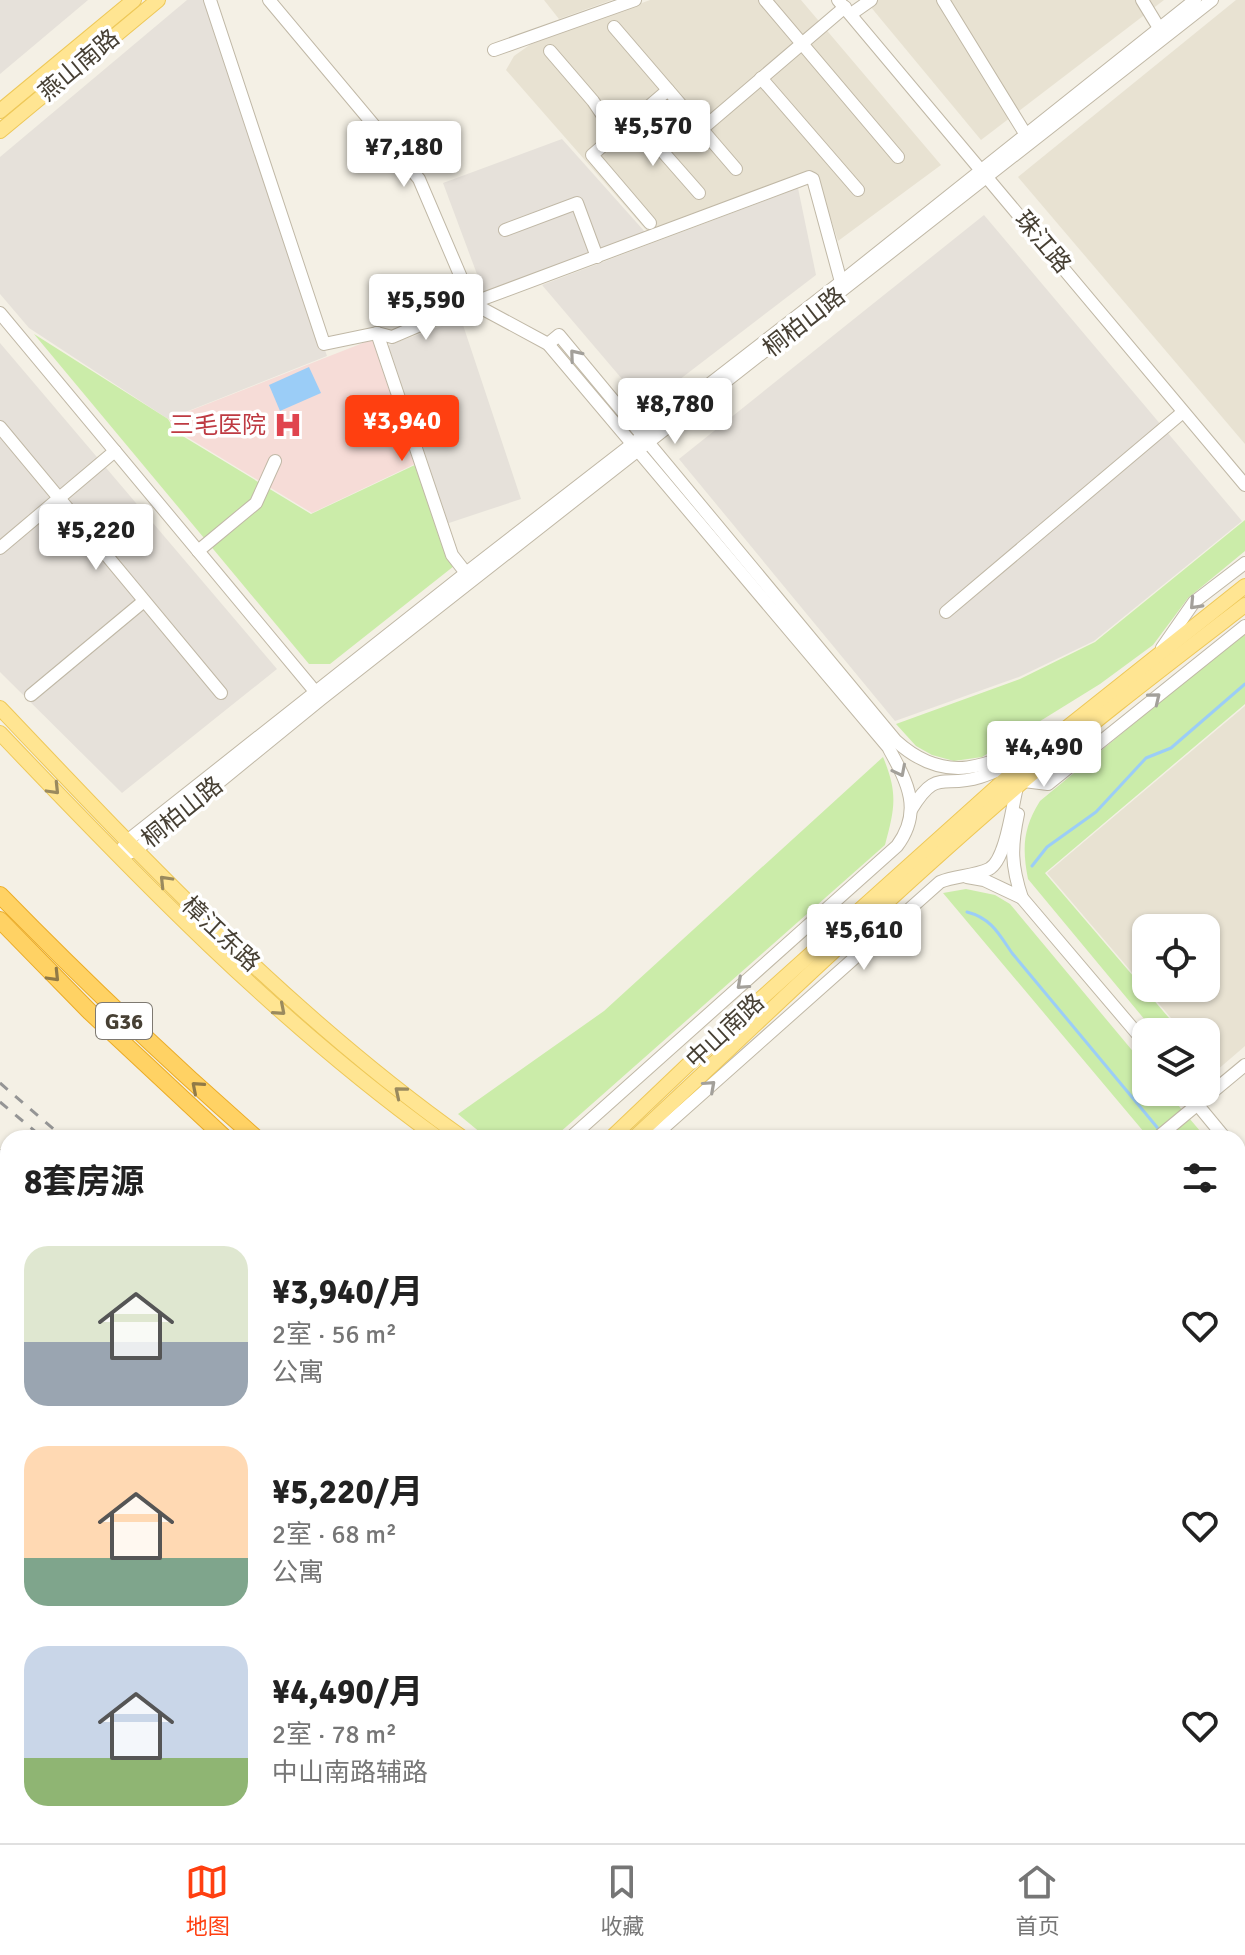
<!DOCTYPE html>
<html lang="zh">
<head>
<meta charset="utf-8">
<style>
	body { margin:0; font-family:Signika,"Noto Sans SC",sans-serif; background:#f2f2f2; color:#222; height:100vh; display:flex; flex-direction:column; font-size:30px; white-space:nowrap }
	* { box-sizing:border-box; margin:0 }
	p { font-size:26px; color:#767676 }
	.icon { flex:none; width:44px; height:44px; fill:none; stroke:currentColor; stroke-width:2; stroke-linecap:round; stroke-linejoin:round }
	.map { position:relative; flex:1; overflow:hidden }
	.details { position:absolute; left:0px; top:1130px; width:1246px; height:714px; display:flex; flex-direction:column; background:#fff; border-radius:24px 24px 0 0; box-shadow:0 2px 6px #0004 }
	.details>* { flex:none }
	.buttons { position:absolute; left:1132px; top:914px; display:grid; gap:16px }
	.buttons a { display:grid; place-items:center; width:88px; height:88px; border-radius:16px; background:#fff; box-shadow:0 2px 6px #0004; font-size:40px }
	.price { position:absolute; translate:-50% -68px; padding:0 18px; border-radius:8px; background:#fff; color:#222; font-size:26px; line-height:52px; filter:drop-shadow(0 2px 4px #0008) }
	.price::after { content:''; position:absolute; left:50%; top:48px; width:24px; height:18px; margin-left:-12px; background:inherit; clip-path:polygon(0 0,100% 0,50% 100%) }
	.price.selected { background:#ff3f10; color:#fff }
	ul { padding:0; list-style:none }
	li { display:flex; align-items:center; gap:24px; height:200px; padding:0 24px }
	li span { display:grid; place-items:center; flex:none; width:224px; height:160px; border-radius:24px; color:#555 }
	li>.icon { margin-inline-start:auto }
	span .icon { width:96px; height:96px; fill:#fffc; stroke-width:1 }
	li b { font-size:34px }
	h2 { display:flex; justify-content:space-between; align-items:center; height:96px; padding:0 24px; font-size:34px }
	.tab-bar { display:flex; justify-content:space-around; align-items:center; height:112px; border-top:2px solid #e0e0e0; background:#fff; font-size:22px; color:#767676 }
	.tab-bar a { display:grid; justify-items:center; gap:4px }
	.tab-bar .selected { color:#ff3f10 }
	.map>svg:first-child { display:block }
	.residential { fill:#e8e2d2; fill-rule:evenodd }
	.industrial { fill:#e6e1da }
	.medical { fill:#f6dcd7 }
	.green { fill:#cbeca9 }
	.water { fill:#9bcdf7 }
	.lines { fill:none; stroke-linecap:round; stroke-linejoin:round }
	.stream { stroke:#9bcdf7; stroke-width:3 }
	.minor-casing { stroke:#c0b8a6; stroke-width:14 }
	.major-casing { stroke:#eec858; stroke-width:16 }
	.highway-casing { stroke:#ebac27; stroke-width:18 }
	.minor { stroke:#fff; stroke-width:12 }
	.major { stroke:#ffe592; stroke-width:14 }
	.highway { stroke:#ffd264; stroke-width:16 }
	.rail { stroke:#959595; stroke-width:3; stroke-dasharray:10 10; stroke-linecap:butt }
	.oneway { stroke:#a3a09a }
	.oneway2 { stroke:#9a8a5e }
	.oneway3 { stroke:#917a47 }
	.labels { text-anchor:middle; stroke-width:7; stroke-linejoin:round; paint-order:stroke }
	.shield { fill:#fff; stroke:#7e7971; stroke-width:2 }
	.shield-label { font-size:22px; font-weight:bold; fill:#474034 }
	.street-label { font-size:24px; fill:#474034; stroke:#fff }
	.health-label { font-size:24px; fill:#be3a42; stroke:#fff; text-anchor:end }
</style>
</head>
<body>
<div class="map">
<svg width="1245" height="1843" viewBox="0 0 1245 1843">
	<rect width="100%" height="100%" fill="#f4f0e5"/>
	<g class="residential">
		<path d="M544 0H612L559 19Z"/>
		<path d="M650 0H801L941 165 838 241 817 176 811 172 647 231 506 70 514 56 531 44Z"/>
		<path d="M865 0H1164L981 140Z"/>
		<path d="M1236 0H1245V444L1018 177Z"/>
		<path d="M1245 706V1046L1216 1071 1206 1059V1032H1183L1047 873ZM1146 928H1206V988H1146Z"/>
	</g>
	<g class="industrial">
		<path d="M0 0H88L0 74Z"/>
		<path d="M187 0H205L327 356 168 419 29 328 0 294V157Z"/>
		<path d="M562 139 645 232 484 293 443 183Z"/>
		<path d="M798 188 816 275 645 406 542 285Z"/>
		<path d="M984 215 1242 521 1094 641 1019 677 895 721 679 459Z"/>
		<path d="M461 319 521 499 446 524 387 353 389 345Z"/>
		<path d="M0 343 277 669 122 793 0 672Z"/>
	</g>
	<path class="medical" d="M373 339 417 463 312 513 177 431 169 419Z"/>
	<g class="green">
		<path d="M34 334 168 419 176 432 311 514 417 464 454 566 330 664H309Z"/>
		<path d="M1245 520V551L1188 598 1153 645 1100 684 982 757 954 761 932 755 916 746 896 724 1020 679 1095 642Z"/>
		<path d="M1245 632V704L1045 873 1181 1032H1155L1028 879C1022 848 1023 828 1040 801Z"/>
		<path d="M883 757C898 793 895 808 885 845L558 1134 552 1138H487L458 1114 604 1011Z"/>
		<path d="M966 889 995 895 1010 904 1146 1067V1092H1167L1206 1138H1149L943 893Z"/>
		<path d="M0 1162 8 1171V1330L0 1325Z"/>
		<path d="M1238 1690 1245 1693V1843H604L601 1836H1238Z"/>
	</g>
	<path class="water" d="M309 367 321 393 280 411 269 385Z"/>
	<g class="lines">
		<g class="stream">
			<path d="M1032 866 1047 847 1096 812 1146 758 1171 748 1245 684"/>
			<path d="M967 912C991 918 999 934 1012 953L1161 1132"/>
			<path d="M1238 1224 1245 1232"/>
		</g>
		<defs>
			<g id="minor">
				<path d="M210 0 324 344 377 333 392 337 472 303 809 177 813 179 841 282"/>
				<path d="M269 0 419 179 472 303 548 344 888 747C906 780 924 810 897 846L570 1138"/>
				<path d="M765 0 898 157"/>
				<path d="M838 0 1245 485"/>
				<path d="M943 0 1026 135"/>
				<path d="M1142 0 1159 28"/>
				<path d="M851 14 871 0"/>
				<path d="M614 27 736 169"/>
				<path d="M494 50 635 0"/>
				<path d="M550 51 593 101 616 135"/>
				<path d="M761 78 858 190"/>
				<path d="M634 119 699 193"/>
				<path d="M702 129 845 7"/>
				<path d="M650 223 592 155 668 90"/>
				<path d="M505 230 577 203 597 257"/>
				<path d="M0 313 318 695"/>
				<path d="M377 333 452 555 466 573"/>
				<path d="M548 344 559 335 896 741C952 792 998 760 1056 732"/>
				<path d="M0 427 221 693"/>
				<path d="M0 548 115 451"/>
				<path d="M198 551 256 503 275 461"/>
				<path d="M946 612 1183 412"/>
				<path d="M1162 648 1194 602 1245 563"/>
				<path d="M31 695 144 601"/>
				<path d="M1024 781 1048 784 1245 626"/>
				<path d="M911 810C937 767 942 789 980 777 996 772 1011 764 1027 758"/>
				<path d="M122 849 127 841 466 573 841 282 1195 0"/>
				<path d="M129 853 136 850 321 699 1212 0"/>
				<path d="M967 877 984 880 1022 898C1011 865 1011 847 1018 814"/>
				<path d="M1022 898 1146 1044"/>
				<path d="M1187 1092 1225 1138"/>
				<path d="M652 1138 940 882C955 876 974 876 989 869 1006 860 1012 807 1017 787"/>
				<path d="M1157 1138 1245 1065"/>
				<path d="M1238 1155 1245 1164"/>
				<path d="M0 1156 8 1164"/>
				<path d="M1238 1470 1245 1464"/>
				<path d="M0 1498 8 1494"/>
				<path d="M0 1575 8 1597"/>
				<path d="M72 1836 74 1843"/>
				<path d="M389 1836 397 1843"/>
				<path d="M437 1836 445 1843"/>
			</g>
			<g id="major">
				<path d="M0 111 134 0"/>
				<path d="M0 131 158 0"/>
				<path d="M0 708C145 861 291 1016 463 1138"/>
				<path d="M0 733C137 877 276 1021 438 1138"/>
				<path d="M611 1138 696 1057 1030 757 1245 586"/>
				<path d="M634 1138C760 1021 883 902 1013 790 1088 725 1167 665 1245 605"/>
				<path d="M0 1347 8 1354"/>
				<path d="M0 1366 8 1374"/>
				<path d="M1238 1522 1245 1524"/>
				<path d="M1238 1542 1245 1544"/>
				<path d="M0 1664 8 1657"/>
				<path d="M0 1683 8 1677"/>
				<path d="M412 1843 421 1836"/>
			</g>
			<g id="highway">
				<path d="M0 895C84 981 166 1059 256 1138"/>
				<path d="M0 920 90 1012 225 1138"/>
				<path d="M1238 1661 1245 1663"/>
				<path d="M1238 1673 1245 1675"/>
			</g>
		</defs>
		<use href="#minor" class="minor-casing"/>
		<use href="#major" class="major-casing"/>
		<use href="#highway" class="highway-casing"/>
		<use href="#minor" class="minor"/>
		<use href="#major" class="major"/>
		<use href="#highway" class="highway"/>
		<g class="rail">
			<path d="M0 1083 64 1138"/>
			<path d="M0 1102 43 1138"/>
			<path d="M543 1836 546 1843"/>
			<path d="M859 1836 867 1843"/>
			<path d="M880 1836 888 1843"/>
		</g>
	</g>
	<defs><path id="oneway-chevron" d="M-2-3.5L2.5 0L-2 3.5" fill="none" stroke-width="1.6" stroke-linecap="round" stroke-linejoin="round" transform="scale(2)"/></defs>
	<g class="oneway">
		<use href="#oneway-chevron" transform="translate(575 355) rotate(-130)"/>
		<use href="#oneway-chevron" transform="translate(1195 604) rotate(133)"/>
		<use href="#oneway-chevron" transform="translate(1155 698) rotate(-39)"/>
		<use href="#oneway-chevron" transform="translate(900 771) rotate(63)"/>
		<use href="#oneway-chevron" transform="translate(742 984) rotate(138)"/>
		<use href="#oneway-chevron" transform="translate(710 1086) rotate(-42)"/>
	</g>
	<g class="oneway2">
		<use href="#oneway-chevron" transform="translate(54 789) rotate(46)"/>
		<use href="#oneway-chevron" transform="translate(165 881) rotate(-134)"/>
		<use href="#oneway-chevron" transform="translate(280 1010) rotate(41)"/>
		<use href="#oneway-chevron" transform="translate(400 1092) rotate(-140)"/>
	</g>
	<g class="oneway3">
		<use href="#oneway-chevron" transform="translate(54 976) rotate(46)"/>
		<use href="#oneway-chevron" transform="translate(197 1087) rotate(-139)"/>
	</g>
	<defs>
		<symbol id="hospital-bare" viewBox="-9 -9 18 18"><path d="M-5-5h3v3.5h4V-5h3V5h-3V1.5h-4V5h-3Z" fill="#e0444e" stroke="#fff" stroke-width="2.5" paint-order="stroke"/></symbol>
	</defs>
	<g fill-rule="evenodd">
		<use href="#hospital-bare" x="268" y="405" width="40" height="40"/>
	</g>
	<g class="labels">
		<rect class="shield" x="96" y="1003" width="56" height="36" rx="6"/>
		<g class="shield-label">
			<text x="124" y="1029">G36</text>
		</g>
		<g class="street-label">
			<text transform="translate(79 65) rotate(-40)" y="8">燕山南路</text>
			<text transform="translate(1043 242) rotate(50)" y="8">珠江路</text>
			<text transform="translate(804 322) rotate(-38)" y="8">桐柏山路</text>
			<text transform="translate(182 812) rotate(-39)" y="8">桐柏山路</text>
			<text transform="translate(221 934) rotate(43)" y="8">樟江东路</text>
			<text transform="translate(725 1031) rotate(-43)" y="8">中山南路</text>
		</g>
		<g class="health-label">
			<text x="266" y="433">三毛医院</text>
		</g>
	</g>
</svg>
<div class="buttons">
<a><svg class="icon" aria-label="locate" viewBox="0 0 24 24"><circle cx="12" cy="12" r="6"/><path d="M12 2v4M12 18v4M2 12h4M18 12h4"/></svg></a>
<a><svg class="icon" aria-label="layers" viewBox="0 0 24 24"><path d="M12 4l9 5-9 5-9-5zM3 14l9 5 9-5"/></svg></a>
</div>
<b class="price" style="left:653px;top:168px">¥5,570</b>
<b class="price" style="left:404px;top:189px">¥7,180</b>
<b class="price" style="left:426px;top:342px">¥5,590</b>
<b class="price" style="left:675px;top:446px">¥8,780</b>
<b class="price selected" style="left:402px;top:463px">¥3,940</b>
<b class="price" style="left:96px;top:572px">¥5,220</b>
<b class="price" style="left:1044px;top:789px">¥4,490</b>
<b class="price" style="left:864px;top:972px">¥5,610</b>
<section class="details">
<h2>8套房源<svg class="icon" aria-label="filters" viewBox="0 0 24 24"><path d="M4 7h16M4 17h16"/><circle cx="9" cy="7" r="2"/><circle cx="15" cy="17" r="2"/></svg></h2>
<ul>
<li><span style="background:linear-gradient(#dfe7d0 60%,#9aa5b1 0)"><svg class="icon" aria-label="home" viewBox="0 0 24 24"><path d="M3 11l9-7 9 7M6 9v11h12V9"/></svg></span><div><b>¥3,940/月</b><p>2室 · 56 m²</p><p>公寓</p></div><svg class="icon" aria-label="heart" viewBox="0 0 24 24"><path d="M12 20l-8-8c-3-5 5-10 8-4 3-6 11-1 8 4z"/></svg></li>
<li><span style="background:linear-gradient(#ffd9b3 70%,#7fa58c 0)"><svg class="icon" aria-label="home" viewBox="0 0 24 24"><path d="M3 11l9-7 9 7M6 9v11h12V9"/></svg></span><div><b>¥5,220/月</b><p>2室 · 68 m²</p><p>公寓</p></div><svg class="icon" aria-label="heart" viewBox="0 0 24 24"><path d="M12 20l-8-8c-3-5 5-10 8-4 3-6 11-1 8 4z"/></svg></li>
<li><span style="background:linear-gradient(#c9d6e8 70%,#8fb573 0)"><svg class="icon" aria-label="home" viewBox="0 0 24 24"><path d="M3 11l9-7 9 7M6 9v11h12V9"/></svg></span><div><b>¥4,490/月</b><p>2室 · 78 m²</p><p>中山南路辅路</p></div><svg class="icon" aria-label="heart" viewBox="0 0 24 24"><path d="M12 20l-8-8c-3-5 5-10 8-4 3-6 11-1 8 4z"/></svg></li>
</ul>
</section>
</div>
<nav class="tab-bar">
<a class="selected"><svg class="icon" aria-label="map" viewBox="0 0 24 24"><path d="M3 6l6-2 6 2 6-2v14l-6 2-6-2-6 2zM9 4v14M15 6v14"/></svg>地图</a>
<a><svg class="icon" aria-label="saved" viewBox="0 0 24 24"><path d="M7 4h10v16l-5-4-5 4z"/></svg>收藏</a>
<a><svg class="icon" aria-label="home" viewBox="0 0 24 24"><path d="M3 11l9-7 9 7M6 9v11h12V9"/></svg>首页</a>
</nav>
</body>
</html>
